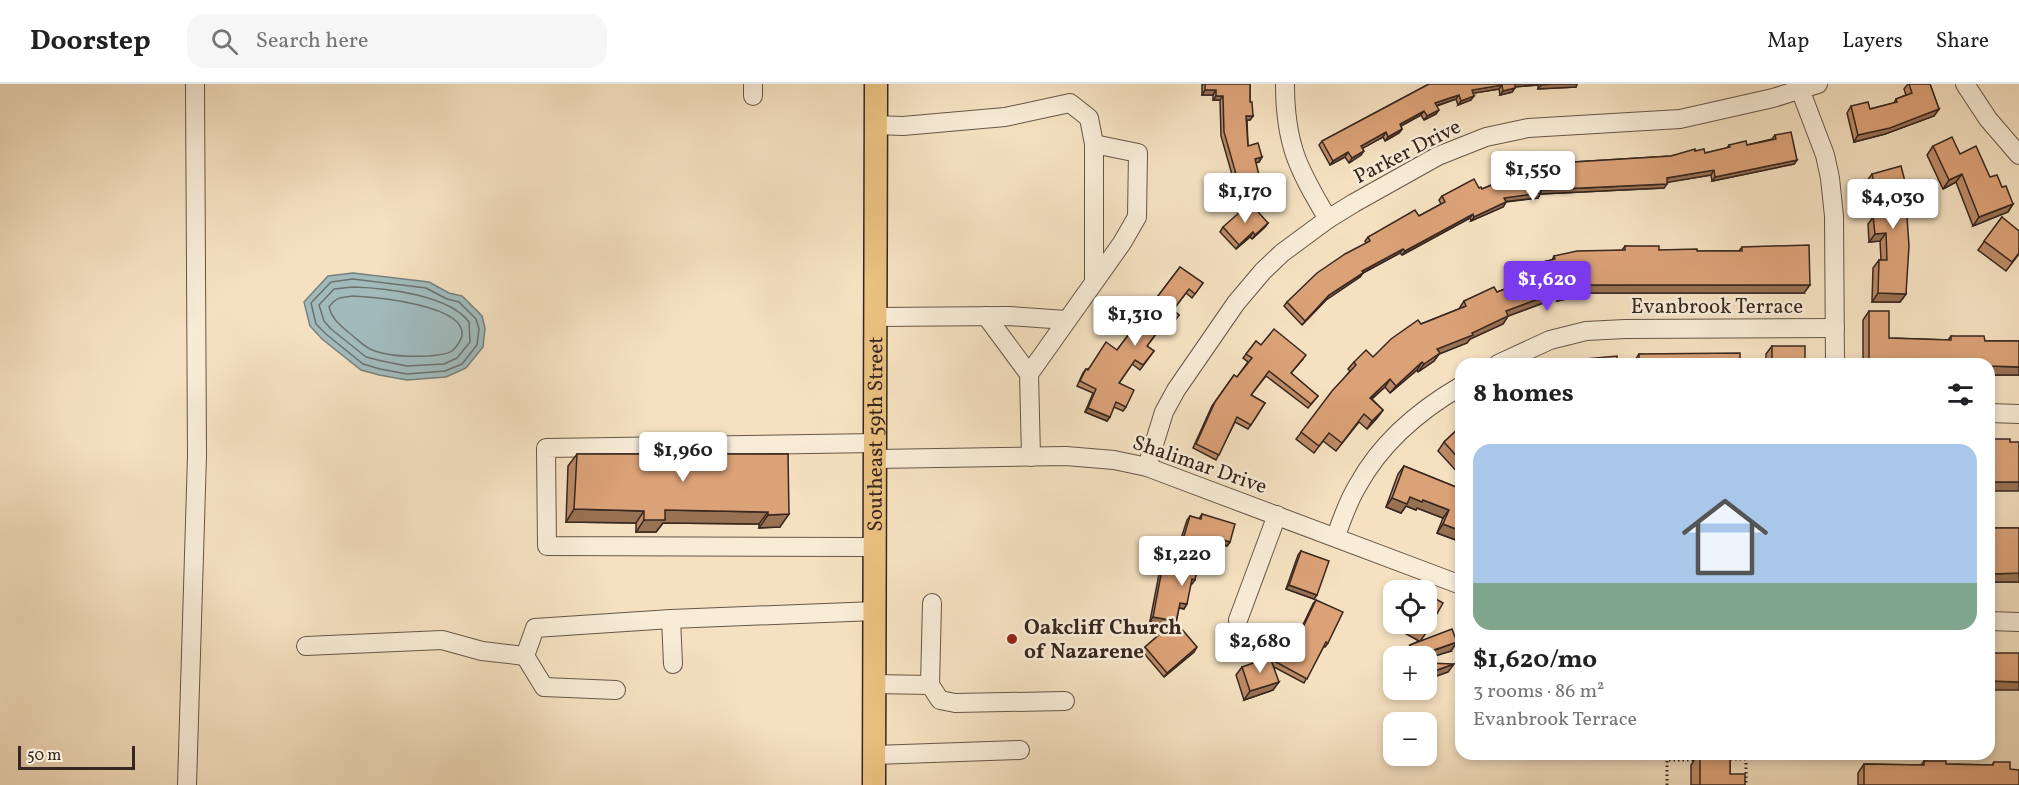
<!DOCTYPE html>
<html lang="en">
<head>
<meta charset="utf-8">
<style>
	body { margin:0; font-family:Vollkorn,serif; background:#f6f6f6; color:#202124; height:100vh; display:flex; flex-direction:column; font-size:22px; white-space:nowrap }
	* { box-sizing:border-box; margin:0 }
	p { font-size:20px; color:#757577 }
	.icon { flex:none; width:33px; height:33px; fill:none; stroke:currentColor; stroke-width:2; stroke-linecap:round; stroke-linejoin:round }
	.map { position:relative; flex:1; overflow:hidden }
	.side { position:absolute; left:1455px; top:274px; width:540px; height:402px; display:flex; flex-direction:column; background:#fff; border-radius:18px; box-shadow:0 3px 9px #0003 }
	.side>* { flex:none }
	.tools { position:absolute; left:1383px; top:496px; display:grid; gap:12px }
	.tools a { display:grid; place-items:center; width:54px; height:54px; border-radius:12px; background:#fff; box-shadow:0 3px 9px #0003; font-size:30px }
	.scale { position:absolute; left:18px; bottom:15px; width:117px; box-sizing:border-box; padding-left:6px; border:3px solid #372720; border-top:0; font-size:16px; line-height:21px; white-space:nowrap; color:#372720; -webkit-text-stroke:4px #f8ecd7; paint-order:stroke }
	.price { position:absolute; translate:-50% -51px; padding:0 14px; border-radius:6px; background:#fff; color:#222; font-size:20px; line-height:39px; filter:drop-shadow(0 2px 3px #0008) }
	.price::after { content:''; position:absolute; left:50%; top:36px; width:18px; height:14px; margin-left:-9px; background:inherit; clip-path:polygon(0 0,100% 0,50% 100%) }
	.price.current { background:#7c3aed; color:#fff }
	ul { padding:0; list-style:none }
	li { display:grid; align-content:center; gap:12px; height:318px; padding:0 18px }
	li span { display:grid; place-items:center; height:186px; border-radius:18px; color:#555 }
	li>.icon { margin-inline-start:auto }
	span .icon { width:108px; height:108px; fill:#fffc; stroke-width:1 }
	li b { font-size:26px }
	h2 { display:flex; justify-content:space-between; align-items:center; height:72px; padding:0 18px; font-size:26px }
	header { display:flex; align-items:center; gap:36px; box-sizing:border-box; height:84px; padding:0 30px; background:#fff; border-bottom:2px solid #e0e0e0 }
	header strong { font-size:28px }
	nav { display:flex; gap:33px; margin-inline-start:auto; font-size:21px }
	.search { width:420px; height:54px; background:#f6f6f6; display:flex; align-items:center; gap:15px; box-sizing:border-box; padding:0 21px; border-radius:18px; color:#757577; font-size:22px }
	.map>svg:first-child { display:block }
	.water { fill:#a1bbbd; stroke:#77807e; stroke-width:1.5 }
	.lines { fill:none; stroke-linecap:round; stroke-linejoin:round }
	.shore { stroke:#6c716e; stroke-width:1.5 }
	.minor-casing { stroke:#665648; stroke-width:20 }
	.major-casing { stroke:#372720; stroke-width:25 }
	.path { stroke:#372720; stroke-width:3; stroke-dasharray:1.5 3; stroke-linecap:butt }
	.minor { stroke:#f8ecd7; stroke-width:18 }
	.major { stroke:#eac080; stroke-width:22 }
	.wall { fill:#bc8a66; stroke:#372720; stroke-width:1.5 }
	.shaded-wall { fill:#997153; stroke:#372720; stroke-width:1.5 }
	.building { fill:#dba177; stroke:#372720; stroke-width:1.5 }
	.poi-dot { fill:#8f2418; stroke:#f8ecd7; stroke-width:2 }
	.labels { text-anchor:middle; stroke-width:5; stroke-linejoin:round; paint-order:stroke }
	.street-label { font-size:21px; fill:#372720; stroke:#f8ecd7 }
	.poi-label { font-size:21px; font-weight:bold; fill:#372720; stroke:#f8ecd7; text-anchor:start }
</style>
</head>
<body>
<header>
<strong>Doorstep</strong>
<div class="search"><svg class="icon" aria-label="search" viewBox="0 0 24 24"><circle cx="10" cy="10" r="6"/><path d="M15 15l6 6"/></svg>Search here</div>
<nav><a>Map</a><a>Layers</a><a>Share</a></nav>
</header>
<div class="map">
<svg width="2019" height="701" viewBox="0 0 2019 701">
	<rect width="100%" height="100%" fill="#f5e1c1"/>
	<filter id="stains"><feTurbulence type="fractalNoise" baseFrequency=".00333" numOctaves="4"/><feColorMatrix values="0 0 0 0 .2 0 0 0 0 .09 0 0 0 0 .02 0 0 0 .5 -.17"/></filter>
	<radialGradient id="worn" r=".72"><stop offset=".6" stop-color="#630" stop-opacity="0"/><stop offset="1" stop-color="#630" stop-opacity=".3"/></radialGradient>
	<path class="water" d="M353 189 429 198 449 209 462 212 482 232 485 244 483 263 466 284 446 293 407 296 379 291 361 286 322 255 310 242 304 218 328 192Z"/>
	<g class="lines">
		<g class="shore">
			<path d="M353 195 426 204 447 215 459 218 476 235 479 245 477 261 462 280 445 287 407 290 380 285 363 280 326 250 316 240 311 219 331 198Z"/>
			<path d="M353 203C386 204 449 211 469 238L470 258 457 274 444 280 407 282 382 277 366 273 331 245 324 237 319 221 334 205Z"/>
			<path d="M353 212C375 213 467 221 462 252 461 256 456 264 452 267 446 271 437 271 429 272 410 273 388 273 370 265 362 261 355 253 348 248 339 240 332 235 329 223 336 213 342 213 353 212Z"/>
		</g>
		<defs>
			<g id="minor">
				<path d="M753 0V12"/>
				<path d="M1285 0C1285 60 1298 85 1328 135"/>
				<path d="M1798 0 1825 71 1830 94 1834 132 1835 280"/>
				<path d="M1965 0 1988 35 2019 71"/>
				<path d="M875 41 903 42 1005 33 1070 19 1089 34 1094 60"/>
				<path d="M986 232 1029 290"/>
				<path d="M875 233 1009 232 1066 236"/>
				<path d="M1498 280 1550 256 1586 247 1625 245 1835 244"/>
				<path d="M1989 329 2019 330"/>
				<path d="M875 359 546 364 547 462 875 463"/>
				<path d="M1031 373 1029 290 1122 159 1137 133 1138 69 1094 60V198"/>
				<path d="M875 375 1066 372 1114 376 1147 383 1461 501"/>
				<path d="M1147 383 1164 328 1176 306 1236 219 1263 187 1282 169 1328 135 1354 119 1438 72 1486 53 1528 44 1680 35 1773 14 1818 0"/>
				<path d="M1336 452C1342 435 1348 417 1358 401 1381 359 1420 326 1461 302"/>
				<path d="M1238 536 1277 431"/>
				<path d="M1989 537 2019 538"/>
				<path d="M306 562 442 556 482 567 525 572 535 544 671 535"/>
				<path d="M525 572 544 603 616 606"/>
				<path d="M673 580 671 535 875 527"/>
				<path d="M874 600 930 601 940 616 955 619 1065 617"/>
				<path d="M930 601 932 519"/>
				<path d="M874 671 1020 666"/>
				<path d="M187 701 197 372 195 0"/>
			</g>
			<g id="major">
				<path id="s1" d="M874 701 876 0"/>
			</g>
		</defs>
		<use href="#minor" class="minor-casing"/>
		<use href="#major" class="major-casing"/>
		<g class="path">
			<path d="M1746 670V701"/>
			<path d="M1726 675H1746"/>
			<path d="M1667 701V676H1696"/>
		</g>
		<use href="#minor" class="minor"/>
		<use href="#major" class="major"/>
	</g>
	<g class="wall">
		<path d="M1202 0H1250V18L1253 32 1250 36H1247L1248 62 1262 73 1259 78H1256V96L1235 101 1221 52 1220 16H1213V11H1202Z"/>
		<path d="M1429 0H1577L1576 3 1538 5V1L1515 3 1512 8 1500 11 1499 5 1473 9 1471 16 1458 21 1456 15 1437 22 1436 30 1424 36 1421 31 1401 42 1402 45 1399 49 1385 57 1383 53 1362 64 1361 71 1349 79 1345 73 1330 81 1319 61 1322 57Z"/>
		<path d="M1908 0H1930L1939 25 1934 32 1885 50 1854 58 1847 29 1851 22 1870 25 1894 19 1896 15 1906 11 1904 5Z"/>
		<path d="M1775 51 1797 76 1794 80 1712 97 1711 91 1667 98 1664 104 1540 110 1538 114 1506 118 1503 123 1471 137 1470 134 1402 171 1400 169 1363 189 1360 193 1326 216 1302 241 1284 222 1287 218 1366 159 1365 157 1368 153 1419 132 1441 120 1439 116 1442 112 1479 104 1482 105 1506 95 1509 91 1520 89V85L1522 81 1671 72 1695 67 1705 69 1727 64 1729 61H1747L1772 55Z"/>
		<path d="M1933 62 1960 70 2002 103 2013 120 2008 128 1973 142 1956 98 1943 105 1927 71Z"/>
		<path d="M1872 90 1907 122 1906 210 1900 218H1872L1873 184 1879 176H1881L1880 157 1869 158 1868 140 1874 132 1866 98Z"/>
		<path d="M2002 133 2019 170 2006 187 1978 166Z"/>
		<path d="M1268 139 1265 143 1252 155 1250 153 1236 165 1220 148 1223 143Z"/>
		<path d="M1625 162 1659 166 1697 167H1739L1742 163 1804 209H1578L1575 213 1557 217V214L1508 232 1503 240 1470 255 1467 259 1439 270 1434 277 1418 288 1417 286 1390 309 1385 303 1372 315 1383 326 1377 334 1367 345 1359 338 1336 367 1323 357 1314 369 1296 355 1350 287 1348 285 1354 278 1373 273 1421 240 1459 225 1464 217 1497 208 1535 194 1534 186 1539 179 1552 176 1554 172 1622 166Z"/>
		<path d="M1180 183 1203 199 1192 214 1186 209 1173 226 1179 231 1168 246 1162 242 1147 262 1154 267 1140 286 1132 280 1119 299 1126 323 1123 327 1114 323 1107 337 1085 328 1093 309 1077 302 1083 289 1086 285H1088L1117 266Z"/>
		<path d="M1869 227 1889 254 1948 256 1951 252 1985 257H2019V291H1989V280H1863V236Z"/>
		<path d="M1256 257 1261 261 1303 275 1291 289 1318 312 1308 324 1266 292 1251 311 1265 319 1248 345 1235 338 1216 376 1193 364 1212 322 1234 291 1237 293 1248 278 1243 274Z"/>
		<path d="M1772 262 1805 279 1804 280H1766V270Z"/>
		<path d="M1639 270 1740 280H1633V279Z"/>
		<path d="M1461 342V388L1459 390 1438 367 1444 358Z"/>
		<path d="M577 370H788L780 443 759 444V440L663 439 656 448H636V439L566 438 568 382Z"/>
		<path d="M1404 382 1461 405V449L1456 456 1437 449 1443 434 1417 424 1416 426 1406 422 1401 429 1386 423 1398 390Z"/>
		<path d="M1202 430 1230 458 1227 462 1216 459 1212 467 1200 464 1195 496 1192 500H1191L1184 525 1179 524 1176 539 1194 568 1164 593 1142 567 1145 563 1170 541 1150 537 1164 464 1167 459 1179 461 1187 436 1190 432 1199 435Z"/>
		<rect x="1989" y="444" width="30" height="54"/>
		<path d="M1301 467 1314 515 1286 505 1298 471Z"/>
		<path d="M1429 511 1426 549 1421 556 1451 567 1426 573H1405L1404 569 1410 561 1419 557 1392 542 1394 540H1426V515Z"/>
		<path d="M1316 516 1328 559 1325 563 1324 562 1304 599 1274 583 1273 606 1244 616 1236 591 1242 583 1272 579 1289 549 1297 553 1313 520Z"/>
		<path d="M1461 585V618H1458L1459 588Z"/>
		<path d="M1698 670H1730V690L1745 701H1691V681Z"/>
		<path d="M1924 677 1946 680 1992 681 1994 678 2010 685 2019 701H1858V689L1864 680 1921 681Z"/>
	</g>
	<g class="shaded-wall">
		<path d="M1513 0H1539L1538 1 1511 3Z"/>
		<path d="M1553 0H1577L1576 3 1538 5 1541 1Z"/>
		<path d="M1502 1 1499 5 1469 10 1472 6Z"/>
		<path d="M1515 4 1512 8 1500 11 1503 7Z"/>
		<path d="M1205 6H1216L1213 11H1202Z"/>
		<path d="M1459 11 1456 15 1432 23 1435 19Z"/>
		<path d="M1216 12H1223L1220 16H1213Z"/>
		<path d="M1474 12 1471 16 1458 21 1461 17Z"/>
		<path d="M1939 25 1934 32 1885 50 1854 58 1858 51Z"/>
		<path d="M1439 26 1436 30 1424 36 1427 32Z"/>
		<path d="M1424 27 1421 31 1397 44 1400 40Z"/>
		<path d="M1246 32H1253L1250 36H1243Z"/>
		<path d="M1402 45 1399 49 1385 57 1388 53Z"/>
		<path d="M1386 48 1383 53 1358 67 1361 62Z"/>
		<path d="M1364 67 1361 71 1349 79 1352 74Z"/>
		<path d="M1348 68 1345 73 1330 81 1333 77Z"/>
		<path d="M1262 73 1259 78 1252 80 1255 75Z"/>
		<path d="M1797 76 1794 80 1712 97 1715 93Z"/>
		<path d="M1714 86 1711 91 1664 99 1667 94Z"/>
		<path d="M1962 90 1956 98 1943 105 1949 96Z"/>
		<path d="M1259 91 1256 96 1235 101 1238 97Z"/>
		<path d="M1667 100 1664 104 1540 110 1538 114 1501 118 1504 114 1540 106Z"/>
		<path d="M1506 118 1503 123 1471 137 1474 133Z"/>
		<path d="M2013 120 2008 128 1973 142 1979 133Z"/>
		<path d="M1473 130 1470 134 1402 171 1405 167Z"/>
		<path d="M1268 139 1265 143 1252 155 1255 151Z"/>
		<path d="M1253 148 1250 153 1236 165 1239 161Z"/>
		<path d="M1886 149 1880 157 1869 158 1875 150Z"/>
		<path d="M1403 165 1400 169 1359 191 1362 187Z"/>
		<path d="M1363 189 1360 193 1326 216 1302 241 1329 211Z"/>
		<path d="M1579 201H1810L1804 209H1578L1575 213 1557 217 1563 209Z"/>
		<path d="M1562 206 1557 214 1508 232 1503 240 1470 255 1467 259 1439 270 1434 277 1418 288 1424 280 1437 265 1472 249 1506 227Z"/>
		<path d="M1878 209 1906 210 1900 218H1872Z"/>
		<path d="M1422 278 1417 286 1390 309 1396 302Z"/>
		<path d="M1989 282 2019 283V291H1989Z"/>
		<path d="M1390 295 1385 303 1364 321 1370 314Z"/>
		<path d="M1088 324 1110 333 1107 337 1085 328Z"/>
		<path d="M1383 326 1377 334 1367 345 1372 337Z"/>
		<path d="M1993 398H2019V407H1989V401Z"/>
		<path d="M1410 413 1423 416 1449 426 1443 434 1417 424 1416 426 1406 422 1401 429 1386 423 1392 414Z"/>
		<path d="M574 425 644 427 636 439 566 438Z"/>
		<path d="M665 426 768 428 759 440 663 439 656 448H636L644 436Z"/>
		<path d="M789 430 780 443 759 444 768 431Z"/>
		<path d="M1443 440 1461 447 1456 456 1437 449Z"/>
		<path d="M1217 454 1230 458 1227 462 1214 458Z"/>
		<path d="M1201 459 1215 463 1212 467 1198 463Z"/>
		<path d="M2019 489V498H1989V496L1993 490Z"/>
		<path d="M1289 501 1317 511 1314 515 1286 505Z"/>
		<path d="M1180 519 1187 520 1184 525 1177 523Z"/>
		<path d="M1153 533 1175 537 1172 542 1150 537Z"/>
		<path d="M1457 558 1451 567 1426 575V573H1416Z"/>
		<path d="M1197 563 1194 568 1164 593 1167 589Z"/>
		<path d="M1454 580 1448 588 1426 596V590Z"/>
		<path d="M1989 597 2019 598V606H1989Z"/>
		<path d="M1279 598 1273 606 1244 616 1250 607Z"/>
	</g>
	<g class="building">
		<path d="M1205 0H1250V18H1252L1253 32H1246L1248 62 1258 59 1262 73 1255 75 1259 91 1238 97 1224 48 1223 12H1216V6H1205Z"/>
		<path d="M1429 0H1515V4L1503 7 1502 1 1472 6 1474 12 1461 17 1459 11 1435 19 1439 26 1427 32 1424 27 1400 40 1402 45 1388 53 1386 48 1361 62 1364 67 1352 74 1348 68 1333 77 1322 57Z"/>
		<path d="M1909 0H1930L1939 25 1890 44 1858 51 1851 22 1868 18 1870 25 1897 18 1896 15 1912 9Z"/>
		<path d="M1791 48 1797 76 1715 93 1714 86 1667 94V100L1540 106 1541 109 1504 114 1506 118 1474 133 1473 130 1405 167 1403 165 1362 187 1363 189 1329 211 1305 237 1287 218 1317 189 1345 170 1370 157 1368 153 1415 126 1419 132 1445 118 1442 112 1474 95 1479 104 1481 103 1482 105 1509 94V91L1524 89 1522 81 1671 72 1695 65V67L1704 65 1705 69 1730 63 1729 61 1746 57 1747 61 1776 55 1775 51Z"/>
		<path d="M1952 53 1960 70 1976 62 1990 93 1997 91 2002 103 2006 102 2013 120 1979 133 1962 90 1949 96 1933 62Z"/>
		<path d="M1901 82 1910 117 1906 118 1909 162 1906 210 1878 209 1879 176H1887L1886 149 1875 150 1873 132 1882 131 1872 90Z"/>
		<path d="M1250 119 1268 139 1255 151 1253 148 1239 161 1223 143Z"/>
		<path d="M2002 133 2019 147V169L2012 178 1984 157Z"/>
		<path d="M1809 161 1810 201H1579L1580 205 1563 209 1562 206 1506 227 1508 232 1472 249 1473 251 1437 265 1440 269 1424 280 1422 278 1396 302 1390 295 1370 314 1383 326 1372 337 1364 330 1342 359 1329 349 1319 362 1301 348 1332 307 1356 281 1354 278 1366 266 1373 273 1391 255 1418 236 1421 240 1466 222 1464 217 1494 203 1497 208 1542 191 1539 179 1555 175 1554 172 1577 167 1625 166V162H1659V166L1697 165V167H1742V163Z"/>
		<path d="M1180 183 1203 199 1195 210 1189 205 1173 226 1179 231 1171 242 1165 237 1147 262 1154 267 1143 281 1135 276 1119 299 1134 306 1126 323 1116 318 1110 333 1088 324 1096 305 1080 297 1086 285 1088 286 1106 258 1117 266Z"/>
		<path d="M1869 227H1889V254L1951 256V252H1984L1985 257H2019V283L1989 282V280H1912V279L1869 280Z"/>
		<path d="M1274 245 1306 271 1291 289 1318 312 1311 320 1269 287 1251 311 1265 319 1251 341 1237 333 1219 371 1196 360 1215 318 1234 291 1237 293 1252 274 1246 270 1256 257 1261 261Z"/>
		<path d="M1772 262H1805V279H1796V280H1772Z"/>
		<path d="M1740 269V280H1639V270Z"/>
		<path d="M1617 272V280H1570L1585 275Z"/>
		<path d="M1461 342V377L1444 358Z"/>
		<path d="M1989 355H2010V358H2019V398H1993V401H1989Z"/>
		<path d="M577 370H788L789 430 768 431V428L665 426V436H644V427L574 425Z"/>
		<path d="M1404 382 1461 405V447L1443 440 1449 426 1423 416 1422 418 1410 413 1407 420 1392 414Z"/>
		<path d="M1202 430 1235 440 1230 458 1217 454 1215 463 1201 459 1195 496 1192 495 1187 520 1180 519 1176 538 1175 537 1197 563 1167 589 1145 563 1175 537 1153 533 1167 459 1181 462 1190 432 1201 435Z"/>
		<path d="M1989 444H2019V489L1993 490V486H1989Z"/>
		<path d="M1301 467 1329 477 1317 511 1289 501Z"/>
		<path d="M1429 511 1443 519 1426 549 1410 540H1426V516Z"/>
		<path d="M1316 516 1343 528 1328 559 1326 558 1307 595 1274 577 1289 549 1298 554Z"/>
		<path d="M1452 545 1457 558 1414 573 1410 561Z"/>
		<path d="M1989 569H2019V598L1989 597Z"/>
		<path d="M1270 573 1279 598 1250 607 1242 583Z"/>
		<path d="M1426 579 1454 580 1426 590Z"/>
		<path d="M1700 670H1730V690H1745V701H1700Z"/>
		<path d="M1924 677H1946V680L1993 681 1994 678H2010V685L2019 686V701H1864V680L1924 681Z"/>
	</g>
	<circle class="poi-dot" cx="1012" cy="555" r="6"/>
	<g class="labels">
		<g class="street-label">
			<text transform="translate(1407 67) rotate(-27)" y="7">Parker Drive</text>
			<text x="1717" y="229">Evanbrook Terrace</text>
			<text dy="7" stroke="none"><textPath href="#s1" startOffset="351">Southeast 59th Street</textPath></text>
			<text transform="translate(1200 380) rotate(19)" y="7">Shalimar Drive</text>
		</g>
		<g class="poi-label">
			<text x="1024" y="550">Oakcliff Church<tspan x="1024" dy="24">of Nazarene</tspan></text>
		</g>
	</g>
	<rect width="100%" height="100%" filter="url(#stains)"/>
	<rect width="100%" height="100%" fill="url(#worn)"/>
</svg>
<div class="tools">
<a><svg class="icon" aria-label="locate" viewBox="0 0 24 24"><circle cx="12" cy="12" r="6"/><path d="M12 2v4M12 18v4M2 12h4M18 12h4"/></svg></a>
<a>+</a>
<a>−</a>
</div>
<div class="scale">50 m</div>
<b class="price" style="left:1533px;top:118px">$1,550</b>
<b class="price" style="left:1245px;top:140px">$1,170</b>
<b class="price" style="left:1893px;top:146px">$4,030</b>
<b class="price current" style="left:1547px;top:228px">$1,620</b>
<b class="price" style="left:1135px;top:263px">$1,310</b>
<b class="price" style="left:683px;top:399px">$1,960</b>
<b class="price" style="left:1182px;top:503px">$1,220</b>
<b class="price" style="left:1260px;top:590px">$2,680</b>
<section class="side">
<h2>8 homes<svg class="icon" aria-label="filters" viewBox="0 0 24 24"><path d="M4 7h16M4 17h16"/><circle cx="9" cy="7" r="2"/><circle cx="15" cy="17" r="2"/></svg></h2>
<ul>
<li><span style="background:linear-gradient(#a9c7e8 75%,#7fa58c 0)"><svg class="icon" aria-label="home" viewBox="0 0 24 24"><path d="M3 11l9-7 9 7M6 9v11h12V9"/></svg></span><div><b>$1,620/mo</b><p>3 rooms · 86 m²</p><p>Evanbrook Terrace</p></div></li>
</ul>
</section>
</div>
</body>
</html>
